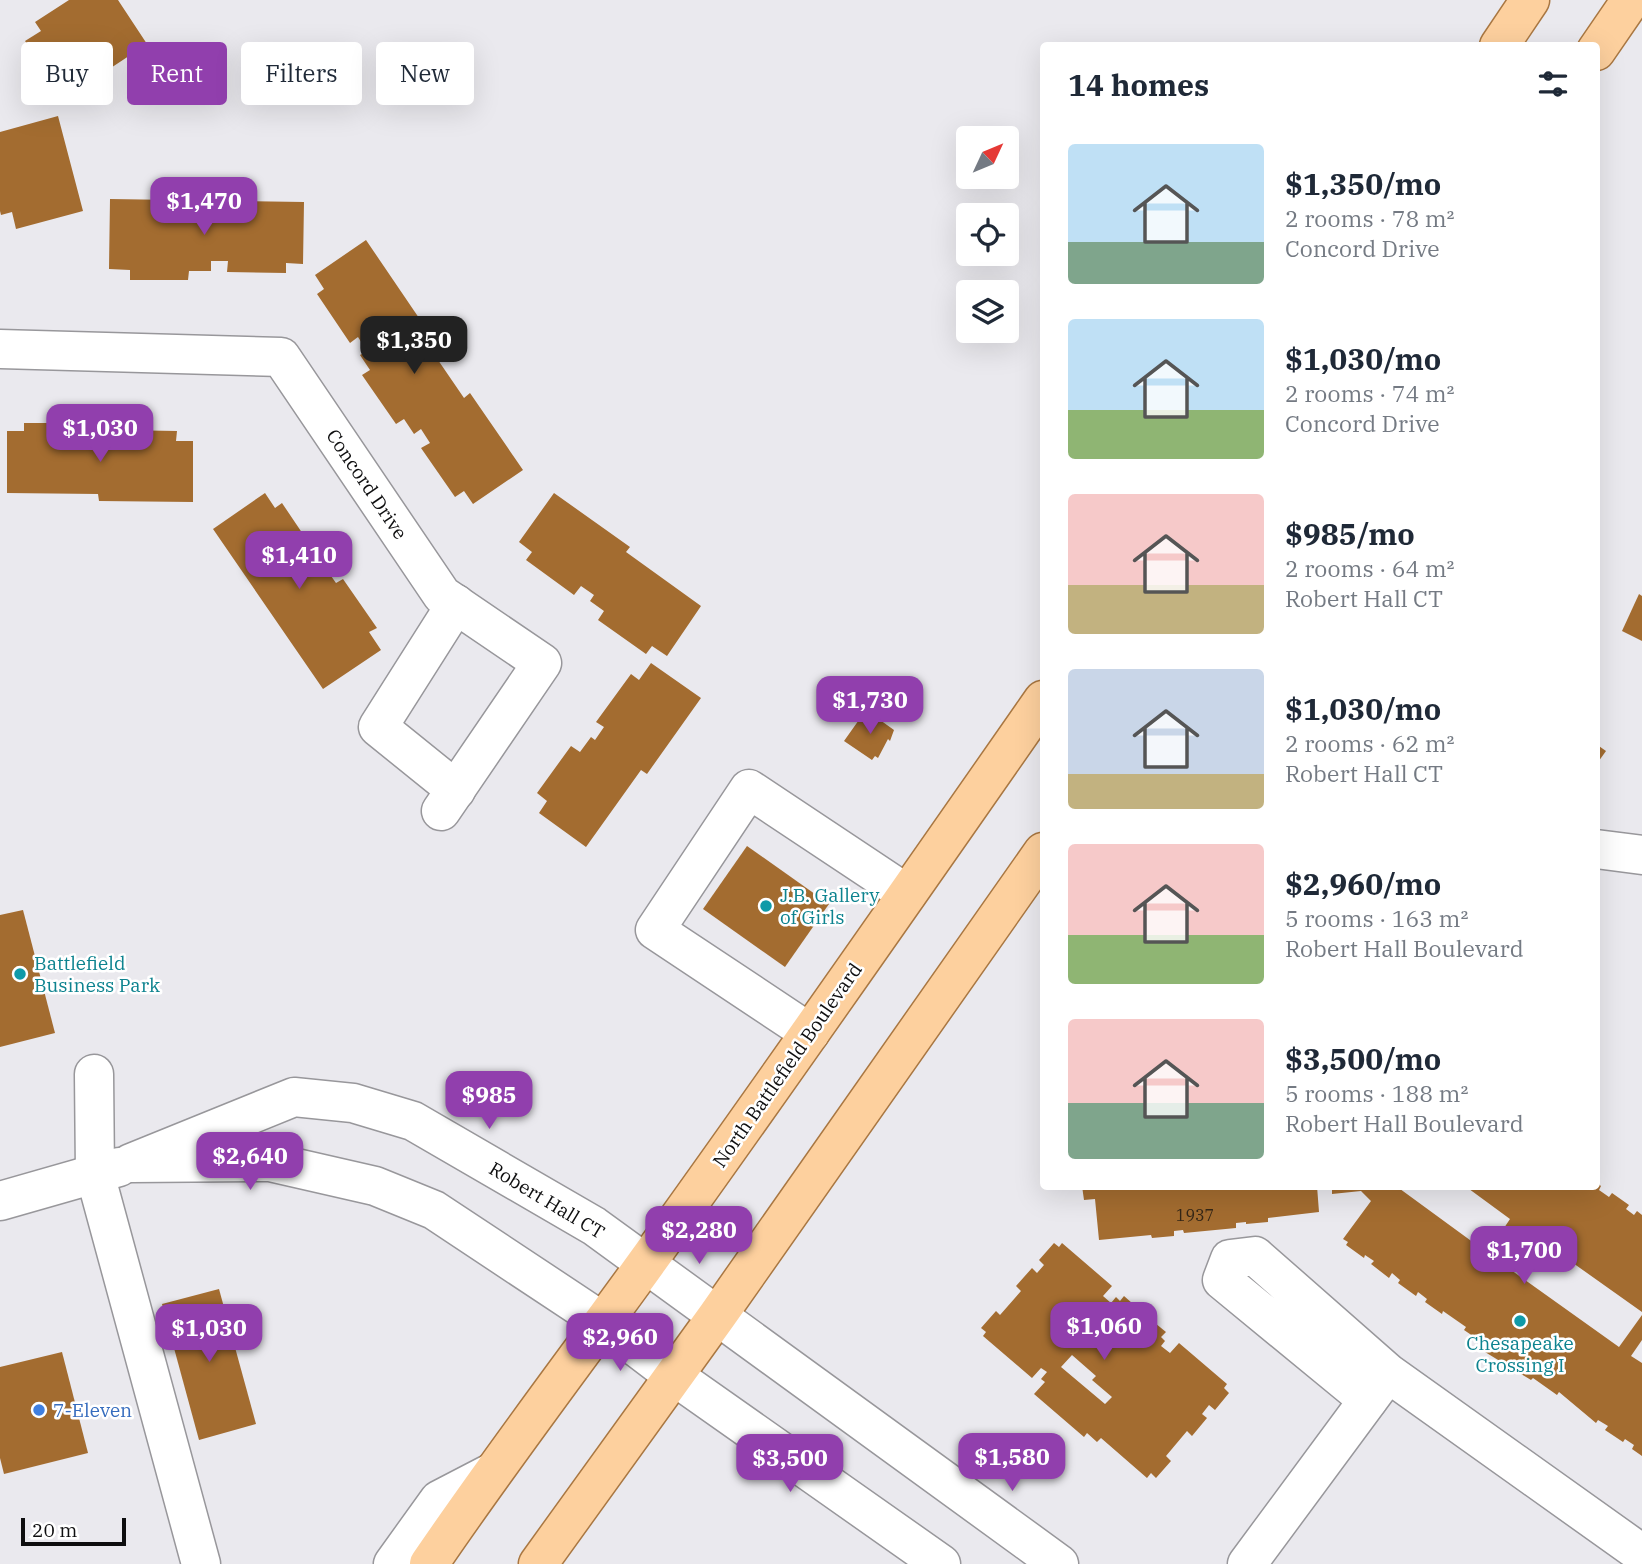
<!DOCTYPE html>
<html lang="en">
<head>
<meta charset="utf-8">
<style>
	body { margin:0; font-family:"IBM Plex Serif",serif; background:#f2f2f3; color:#1f2937; height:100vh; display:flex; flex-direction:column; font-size:26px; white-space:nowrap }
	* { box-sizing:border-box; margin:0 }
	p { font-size:23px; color:#747a83 }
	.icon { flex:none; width:38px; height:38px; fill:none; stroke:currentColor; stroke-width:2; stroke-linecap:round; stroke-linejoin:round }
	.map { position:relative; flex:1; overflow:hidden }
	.panel { position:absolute; left:1040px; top:42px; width:560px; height:1148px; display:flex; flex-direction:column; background:#fff; border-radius:7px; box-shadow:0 7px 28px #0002 }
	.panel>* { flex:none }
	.top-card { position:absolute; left:21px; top:42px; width:665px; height:63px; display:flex; gap:14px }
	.needle { width:46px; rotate:46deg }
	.tools { position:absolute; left:956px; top:126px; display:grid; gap:14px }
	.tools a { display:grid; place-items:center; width:63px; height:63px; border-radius:7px; background:#fff; box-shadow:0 7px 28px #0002; font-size:35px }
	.scale { position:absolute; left:21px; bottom:18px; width:105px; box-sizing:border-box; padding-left:7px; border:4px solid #0e0e0f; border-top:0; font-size:19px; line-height:24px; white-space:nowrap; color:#0e0e0f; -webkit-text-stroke:5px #fff; paint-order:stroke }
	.price { position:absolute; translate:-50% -60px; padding:0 16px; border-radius:14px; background:#913fad; color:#fff; font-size:23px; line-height:46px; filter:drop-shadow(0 2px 4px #0008) }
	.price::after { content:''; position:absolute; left:50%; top:42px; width:21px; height:16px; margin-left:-10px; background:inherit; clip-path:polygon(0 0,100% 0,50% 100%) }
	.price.current { background:#222; color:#fff }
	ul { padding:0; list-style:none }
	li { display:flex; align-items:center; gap:21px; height:175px; padding:0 28px }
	li span { display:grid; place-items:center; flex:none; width:196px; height:140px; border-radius:7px; color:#555 }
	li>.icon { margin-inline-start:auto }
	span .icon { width:84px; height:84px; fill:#fffc; stroke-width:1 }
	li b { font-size:30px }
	h2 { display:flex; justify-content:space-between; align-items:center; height:84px; padding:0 28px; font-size:30px }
	.tag { padding:0 24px; border-radius:7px; background:#fff; box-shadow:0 7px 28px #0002; font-size:24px; line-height:63px }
	.tag.current { background:#913fad; color:#fff }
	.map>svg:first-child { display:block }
	.building { fill:#a36c30; fill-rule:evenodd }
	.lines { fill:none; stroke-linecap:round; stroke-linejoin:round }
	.minor-casing { stroke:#98979b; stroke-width:41 }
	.major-casing { stroke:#a97742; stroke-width:41 }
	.minor { stroke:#fff; stroke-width:38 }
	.major { stroke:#fdd09e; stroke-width:38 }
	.culture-dot { fill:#0f9aa8; stroke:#fff; stroke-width:2.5 }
	.shop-dot { fill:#3f7fe0; stroke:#fff; stroke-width:2.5 }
	.labels { text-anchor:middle; stroke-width:5; stroke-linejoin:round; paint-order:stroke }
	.number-label { font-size:16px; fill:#332617 }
	.street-label { font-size:19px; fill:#0e0e0f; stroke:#fff }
	.culture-label { font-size:19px; fill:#0d838f; stroke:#fff; text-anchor:start }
	.shop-label { font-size:19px; fill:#366cbe; stroke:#fff; text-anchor:start }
</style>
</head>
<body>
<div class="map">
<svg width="1642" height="1564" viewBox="0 0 1642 1564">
	<rect width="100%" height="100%" fill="#eae9ee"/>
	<g class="building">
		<path d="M69 0H118L147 44 64 99 25 41 41 31 35 22Z"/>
		<path d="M58 116 83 211 16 229 12 212 1 215 0 211V132Z"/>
		<path d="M110 199 304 202 303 264 286 263V273L227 272 228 261H211V271H189L188 280H130V270L109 269Z"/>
		<path d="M366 240 419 318 412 322 464 398 470 393 523 470 473 504 464 491 455 497 421 448 430 443 421 429 414 434 404 419 396 424 362 375 370 370 360 355 367 351 358 337 350 343 317 294 324 289 315 275Z"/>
		<path d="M24 423H83V433H101L102 439H117L118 430 177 431 176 441H193V502L99 501 98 494 7 493V431H24Z"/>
		<path d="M265 493 275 508 282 503 315 552 308 556 318 570 324 566 336 583 343 579 377 628 369 632 381 650 323 689 213 529Z"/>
		<path d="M554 493 630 547 626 552 701 606 667 656 652 646 646 654 598 620 604 611 590 601 594 595 581 586 574 595 526 560 532 552 519 542Z"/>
		<path d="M1639 594 1642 596V641L1622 631Z"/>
		<path d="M651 663 701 698 647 774 641 770 586 847 539 813 547 801 537 793 571 746 580 752 591 737 595 740 604 727 596 722 631 674 639 680Z"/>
		<path d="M866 710 894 730 890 741 888 739 878 758 875 756 872 760 844 741Z"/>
		<path d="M1596 744 1606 751 1596 765Z"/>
		<path d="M747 846 829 904 785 967 703 909Z"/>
		<path d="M23 910 55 1033 0 1047V915Z"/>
		<path d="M1596 1182 1601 1186 1599 1190 1609 1197 1612 1193 1629 1205 1626 1209 1634 1215 1637 1211 1642 1215V1312L1549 1246 1543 1255 1529 1245 1511 1270 1619 1347 1642 1315V1340L1631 1356 1642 1363V1456L1632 1449 1634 1445 1625 1439 1623 1442 1605 1430 1608 1426 1598 1420 1596 1423 1559 1392 1557 1395 1533 1378 1531 1380 1485 1352 1489 1347 1464 1330 1466 1327 1443 1311 1442 1314 1425 1302 1427 1299 1418 1292 1416 1296 1398 1283 1400 1280 1392 1273 1389 1278 1371 1264 1374 1261 1365 1255 1364 1258 1346 1245 1348 1242 1343 1239 1371 1201 1361 1191 1332 1194V1186H1396L1500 1262 1518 1238 1504 1228 1510 1219 1465 1186H1596Z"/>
		<path d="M1082 1186H1317L1319 1212 1268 1218V1222L1246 1224V1222L1236 1223V1228L1184 1233 1183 1230 1174 1231V1236L1152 1238 1151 1235 1099 1240 1095 1199 1084 1200Z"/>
		<path d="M1054 1243 1059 1247 1062 1243 1112 1286 1103 1296 1111 1303 1116 1297 1120 1301 1124 1296 1141 1311 1137 1315 1146 1323 1150 1319 1166 1332 1161 1337 1165 1341 1161 1346 1170 1353 1179 1343 1227 1384 1224 1388 1229 1393 1215 1410 1209 1405 1202 1414 1207 1418 1192 1436 1187 1431 1166 1456 1171 1461 1156 1478 1151 1473 1147 1478 1101 1438 1097 1442 1087 1433 1084 1437 1034 1394 1045 1382 1041 1379 1047 1372 1041 1368 1032 1378 983 1336 986 1332 981 1328 996 1311 1000 1315 1021 1291 1016 1286 1032 1268 1037 1273 1044 1265 1039 1260ZM1072 1355 1096 1376 1092 1380 1112 1397 1105 1404 1061 1367Z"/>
		<path d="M219 1289 256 1424 199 1440 162 1304Z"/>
		<path d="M62 1352 88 1453 4 1474 0 1458V1367Z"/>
	</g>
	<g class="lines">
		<defs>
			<g id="minor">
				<path d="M0 349 281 357 442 595 542 663 441 811"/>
				<path d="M456 790 378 727 456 604"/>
				<path d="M1596 849 1642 855"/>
				<path d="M810 1033 655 930 749 789 907 894"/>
				<path d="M94 1074 95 1174 201 1564"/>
				<path d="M0 1201 119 1167"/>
				<path d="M1368 1400 1222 1280 1230 1259 1255 1256 1388 1373 1642 1554"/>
				<path d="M393 1564 439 1500 491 1473"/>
				<path d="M941 1564 674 1376 603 1322 434 1210 375 1186 270 1162 131 1163 294 1097 353 1103 413 1121 594 1226 1059 1564"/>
				<path d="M1247 1564 1383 1380"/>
			</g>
			<g id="major">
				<path d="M1499 46 1530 0"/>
				<path d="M1596 51 1631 0"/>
				<path d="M429 1564C499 1461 574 1363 647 1262 781 1076 912 888 1043 700"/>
				<path d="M538 1564 717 1316 1043 852"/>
			</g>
		</defs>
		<use href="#minor" class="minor-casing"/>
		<use href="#major" class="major-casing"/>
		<use href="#minor" class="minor"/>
		<use href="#major" class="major"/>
	</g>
	<g class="culture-dot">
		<circle cx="766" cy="906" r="7"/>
		<circle cx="20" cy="974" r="7"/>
		<circle cx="1520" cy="1321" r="7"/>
	</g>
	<circle class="shop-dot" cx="39" cy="1410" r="7"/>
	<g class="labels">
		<g class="number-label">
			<text x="1195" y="1221">1937</text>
		</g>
		<g class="street-label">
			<text transform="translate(367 484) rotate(56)" y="7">Concord Drive</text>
			<text transform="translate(787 1065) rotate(-55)" y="7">North Battlefield Boulevard</text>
			<text transform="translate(547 1200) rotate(31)" y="7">Robert Hall CT</text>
		</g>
		<g class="culture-label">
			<text x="780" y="902">J.B. Gallery<tspan x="780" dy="22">of Girls</tspan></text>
			<text x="34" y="970">Battlefield<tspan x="34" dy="22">Business Park</tspan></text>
			<text x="1520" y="1350" text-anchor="middle">Chesapeake<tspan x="1520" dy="22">Crossing I</tspan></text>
		</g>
		<g class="shop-label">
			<text x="53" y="1417">7-Eleven</text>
		</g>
	</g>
</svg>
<div class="tools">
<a><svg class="needle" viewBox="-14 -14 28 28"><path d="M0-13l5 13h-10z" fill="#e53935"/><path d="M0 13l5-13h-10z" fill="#747a83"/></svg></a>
<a><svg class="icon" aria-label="locate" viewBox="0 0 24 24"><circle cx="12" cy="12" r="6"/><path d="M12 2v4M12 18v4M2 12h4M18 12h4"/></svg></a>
<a><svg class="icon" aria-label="layers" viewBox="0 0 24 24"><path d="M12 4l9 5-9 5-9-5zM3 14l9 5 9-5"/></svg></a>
</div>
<div class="scale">20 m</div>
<b class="price" style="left:204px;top:237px">$1,470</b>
<b class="price current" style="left:414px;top:376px">$1,350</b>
<b class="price" style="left:100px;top:464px">$1,030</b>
<b class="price" style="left:299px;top:591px">$1,410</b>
<b class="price" style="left:870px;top:736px">$1,730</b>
<b class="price" style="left:489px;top:1131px">$985</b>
<b class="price" style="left:250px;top:1192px">$2,640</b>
<b class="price" style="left:699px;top:1266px">$2,280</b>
<b class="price" style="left:1524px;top:1286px">$1,700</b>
<b class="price" style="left:1104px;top:1362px">$1,060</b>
<b class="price" style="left:209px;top:1364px">$1,030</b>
<b class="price" style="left:620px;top:1373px">$2,960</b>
<b class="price" style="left:1012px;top:1493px">$1,580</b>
<b class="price" style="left:790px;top:1494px">$3,500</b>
<div class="top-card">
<a class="tag">Buy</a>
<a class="tag current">Rent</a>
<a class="tag">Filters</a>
<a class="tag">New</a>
</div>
<section class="panel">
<h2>14 homes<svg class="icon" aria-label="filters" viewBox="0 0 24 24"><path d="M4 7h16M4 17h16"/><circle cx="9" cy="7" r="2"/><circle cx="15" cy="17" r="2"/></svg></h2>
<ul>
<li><span style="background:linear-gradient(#bfe0f5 70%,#7fa58c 0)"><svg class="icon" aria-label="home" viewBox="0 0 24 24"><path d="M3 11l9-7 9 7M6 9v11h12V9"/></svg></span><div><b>$1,350/mo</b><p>2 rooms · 78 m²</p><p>Concord Drive</p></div></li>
<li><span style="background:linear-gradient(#bfe0f5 65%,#8fb573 0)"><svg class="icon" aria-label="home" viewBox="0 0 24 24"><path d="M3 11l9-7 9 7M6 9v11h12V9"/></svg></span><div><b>$1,030/mo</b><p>2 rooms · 74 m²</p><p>Concord Drive</p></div></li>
<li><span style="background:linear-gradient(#f6c9c9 65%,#c2b280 0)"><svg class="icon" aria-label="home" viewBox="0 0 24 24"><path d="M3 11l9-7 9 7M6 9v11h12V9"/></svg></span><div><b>$985/mo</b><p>2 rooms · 64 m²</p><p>Robert Hall CT</p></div></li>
<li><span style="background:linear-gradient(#c9d6e8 75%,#c2b280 0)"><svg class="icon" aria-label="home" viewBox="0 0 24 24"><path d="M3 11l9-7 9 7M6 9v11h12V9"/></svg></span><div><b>$1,030/mo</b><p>2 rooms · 62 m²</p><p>Robert Hall CT</p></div></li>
<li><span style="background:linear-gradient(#f6c9c9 65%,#8fb573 0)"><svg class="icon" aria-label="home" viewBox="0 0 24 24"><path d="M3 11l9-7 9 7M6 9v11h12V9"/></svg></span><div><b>$2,960/mo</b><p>5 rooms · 163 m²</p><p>Robert Hall Boulevard</p></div></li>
<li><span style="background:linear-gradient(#f6c9c9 60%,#7fa58c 0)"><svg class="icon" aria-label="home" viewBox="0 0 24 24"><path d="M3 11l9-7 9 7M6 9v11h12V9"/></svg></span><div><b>$3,500/mo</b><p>5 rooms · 188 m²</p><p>Robert Hall Boulevard</p></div></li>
</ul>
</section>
</div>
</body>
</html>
